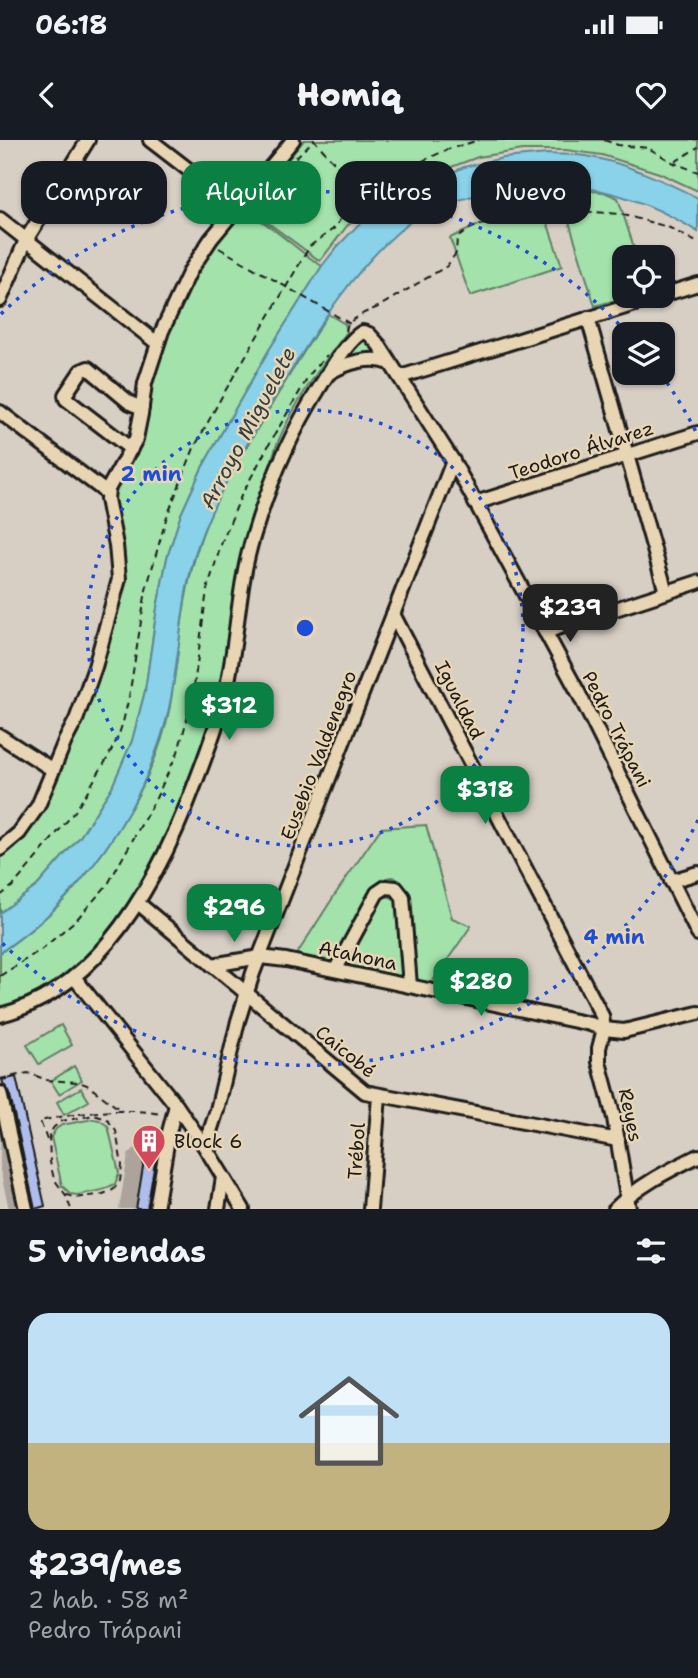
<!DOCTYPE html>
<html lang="es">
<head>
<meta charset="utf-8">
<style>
	body { margin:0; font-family:"Shantell Sans",sans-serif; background:#242831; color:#f1f3f6; height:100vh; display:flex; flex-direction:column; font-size:26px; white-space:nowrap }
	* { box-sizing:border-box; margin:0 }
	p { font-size:23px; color:#9ea1a6 }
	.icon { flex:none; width:38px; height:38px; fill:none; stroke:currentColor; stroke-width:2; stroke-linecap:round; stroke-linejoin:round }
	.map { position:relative; height:1069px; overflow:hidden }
	.drawer { display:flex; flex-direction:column; background:#171b24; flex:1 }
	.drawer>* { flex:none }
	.guide { position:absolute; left:21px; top:21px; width:656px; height:63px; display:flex; gap:14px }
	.fabs { position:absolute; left:612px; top:105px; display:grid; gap:14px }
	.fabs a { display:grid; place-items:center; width:63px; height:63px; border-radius:14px; background:#171b24; box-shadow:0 2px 5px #0004; font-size:35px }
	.price { position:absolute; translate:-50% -60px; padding:0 16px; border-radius:14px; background:#0b8043; color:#fff; font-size:23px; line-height:46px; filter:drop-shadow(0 2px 4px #0008) }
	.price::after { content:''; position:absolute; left:50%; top:42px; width:21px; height:16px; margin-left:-10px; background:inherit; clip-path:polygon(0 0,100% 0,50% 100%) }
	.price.active { background:#222; color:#fff }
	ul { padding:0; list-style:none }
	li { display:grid; align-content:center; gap:14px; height:371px; padding:0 28px }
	li span { display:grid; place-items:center; height:217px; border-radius:21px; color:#555 }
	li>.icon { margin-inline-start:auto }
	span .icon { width:126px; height:126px; fill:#fffc; stroke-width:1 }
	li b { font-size:30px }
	h2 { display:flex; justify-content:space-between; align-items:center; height:84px; padding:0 28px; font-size:30px }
	.pill { padding:0 24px; border-radius:21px; background:#171b24; box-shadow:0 2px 5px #0004; font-size:24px; line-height:63px }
	.pill.active { background:#0b8043; color:#fff }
	.status { display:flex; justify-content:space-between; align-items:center; height:49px; padding:0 35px; background:#171b24; direction:ltr }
	.status svg { height:19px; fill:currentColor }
	header { display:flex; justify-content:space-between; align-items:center; height:91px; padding:0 28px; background:#171b24; font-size:32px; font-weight:800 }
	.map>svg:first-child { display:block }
	.green { fill:#a3e2ab; stroke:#607f64; stroke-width:2 }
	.water { fill:#89d2ea; stroke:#5d8998; stroke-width:2 }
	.shadow { fill:#0003 }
	.building { fill:#afbded; stroke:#1c1c1c; stroke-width:2 }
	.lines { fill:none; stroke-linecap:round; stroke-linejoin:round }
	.minor-casing { stroke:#1c1c1c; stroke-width:18 }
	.path { stroke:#1c1c1c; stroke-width:2; stroke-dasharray:7 5; stroke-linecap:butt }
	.minor { stroke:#e8d5b3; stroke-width:12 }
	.ring { fill:none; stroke:#1d4ed8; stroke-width:3.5; stroke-dasharray:3.5 7 }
	.labels { text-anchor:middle; stroke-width:5; stroke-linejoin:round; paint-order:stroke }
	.street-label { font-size:19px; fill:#1c1c1c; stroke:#e8d5b3 }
	.poi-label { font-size:19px; fill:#1c1c1c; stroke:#e8d5b3; text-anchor:start }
	.water-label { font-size:21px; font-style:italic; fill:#324045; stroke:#e8d5b3 }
	.centre { fill:#1d4ed8; stroke:#e8d5b3; stroke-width:3.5 }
	.ring-label { font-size:21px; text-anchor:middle; font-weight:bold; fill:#1d4ed8; stroke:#e8d5b3; stroke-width:5; stroke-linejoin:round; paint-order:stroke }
</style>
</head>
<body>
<div class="status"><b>06:18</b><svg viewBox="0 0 49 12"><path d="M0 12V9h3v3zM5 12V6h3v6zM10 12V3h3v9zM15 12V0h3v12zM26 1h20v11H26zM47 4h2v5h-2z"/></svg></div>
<header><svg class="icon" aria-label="back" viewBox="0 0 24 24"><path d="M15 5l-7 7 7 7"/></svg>Homiq<svg class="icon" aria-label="heart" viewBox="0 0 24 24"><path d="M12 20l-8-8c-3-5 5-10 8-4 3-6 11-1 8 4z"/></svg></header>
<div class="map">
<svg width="698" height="1069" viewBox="0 0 698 1069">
	<rect width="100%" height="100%" fill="#d7cec4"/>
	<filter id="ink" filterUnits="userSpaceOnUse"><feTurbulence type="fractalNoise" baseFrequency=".0143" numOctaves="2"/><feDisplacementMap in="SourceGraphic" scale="14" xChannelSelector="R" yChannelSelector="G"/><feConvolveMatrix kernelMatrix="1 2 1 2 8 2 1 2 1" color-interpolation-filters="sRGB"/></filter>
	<g filter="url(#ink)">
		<g class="green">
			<path d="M304 0H698V51L659 33 602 15 566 10H523L478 17 446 29 376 62 347 86 320 121 248 68Z"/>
			<path d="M546 48 604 52 618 58 637 117H625V156H630L595 166 563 62 540 61 562 126 470 156 450 98 501 75 496 56 517 51Z"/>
			<path d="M240 71C261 74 301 114 322 126L269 210 230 278 202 328 181 374 167 418 157 468 145 551 132 601 112 647 80 697 37 746 0 773V717L7 711 41 670 121 444 111 354 174 174 204 118Z"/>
			<path d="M328 174 345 184 347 192C320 226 294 263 277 304 273 315 270 327 266 339 253 379 242 420 234 462 230 484 229 507 224 529 202 628 150 759 74 828 55 845 24 861 0 868V813C26 794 51 775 72 751 116 701 158 632 170 566 179 512 182 456 199 404 211 366 232 330 253 296 277 255 302 214 328 174Z"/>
			<path d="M365 198 368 200 374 209 372 213 347 220V218Z"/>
			<path d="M426 685 452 778 471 786 430 845C418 842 416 840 412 829L407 752C396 731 385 734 371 750L334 821 325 823 295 817 334 756 381 688Z"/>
			<path d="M383 757H391L398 763 404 831 398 837 352 828 346 821 379 759Z"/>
			<path d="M61 885 72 905 39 924 27 905Z"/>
			<path d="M74 926 82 940 59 954 51 941Z"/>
			<path d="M81 948 89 961 64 975 57 962Z"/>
			<path d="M93 979 99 980 108 986 119 1033 115 1044 102 1050 77 1055 71 1054 62 1046 51 997 56 989 62 985Z"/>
		</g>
		<path class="water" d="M548 14C560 15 574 14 586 16 626 23 662 40 698 58V92C626 46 552 33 469 57 449 63 427 69 410 82 352 128 313 195 275 257 248 304 218 350 199 402 180 455 181 513 169 568 165 589 157 610 149 630 128 681 91 735 50 773 35 788 17 800 0 813V773L37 746 80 697 112 647 132 601 145 551 157 468 167 418 181 374 202 328 230 278 269 210 322 126 337 107 358 85 409 52 464 27 503 18Z"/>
		<g class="shadow">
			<path d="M15 939 43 1066 40 1069H9L0 1030V945L3 941Z"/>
			<path d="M150 993 146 1069H119L128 1015Z"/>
		</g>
		<g class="building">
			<path d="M16 937 45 1066 35 1069 9 951 4 945 2 940Z"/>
			<path d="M149 991 160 993 147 1069H136Z"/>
		</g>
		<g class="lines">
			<defs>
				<g id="minor">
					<path d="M150 0 237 67"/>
					<path d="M0 79 157 203"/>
					<path d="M663 155 698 144"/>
					<path d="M0 160 26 100 88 0"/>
					<path d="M588 178 666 452"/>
					<path d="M329 233C346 223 371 215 390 223"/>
					<path d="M400 237 661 156"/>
					<path d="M0 272 107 353"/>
					<path d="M131 309 66 259 65 255 81 231 88 228 130 263 142 268"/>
					<path d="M475 363 698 293"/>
					<path d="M393 474 602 876 604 889 599 908V922L614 978 629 1069"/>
					<path d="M545 492 698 442"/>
					<path d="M0 596 53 630"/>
					<path d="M0 709 19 693 38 666 65 601 76 580 95 527 119 439 116 405 107 359 108 349 136 299 141 274 145 243 162 191 190 131 211 99 293 0"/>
					<path d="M671 741 698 733"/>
					<path d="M138 763 365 952 618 1000"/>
					<path d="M212 825 260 817 286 820 590 884 604 889 624 891 698 873"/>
					<path d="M336 829 377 753 386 747 396 748 403 757 410 846"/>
					<path d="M74 837 176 965 205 1007 243 1069"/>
					<path d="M0 875C103 850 162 732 196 641 208 610 220 578 227 546 238 495 238 444 254 394 269 344 290 295 318 250 327 235 348 199 363 192L369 194 379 205 453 321 578 552 698 794"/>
					<path d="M0 953 26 1069"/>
					<path d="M205 1007 217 970 238 881 253 833 453 321"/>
					<path d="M156 1069 169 992 176 965"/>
					<path d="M218 1069 223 1037"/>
					<path d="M370 1069 379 956"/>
					<path d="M615 1069C639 1045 668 1031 698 1016"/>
				</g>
			</defs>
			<use href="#minor" class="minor-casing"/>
			<g class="path">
				<path d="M604 0 618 5 648 8 674 23 698 32"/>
				<path d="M675 22 698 7"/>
				<path d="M287 26 314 0 363 54"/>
				<path d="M219 108 354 186"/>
				<path d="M346 191 348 183 364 173 378 167 447 126 456 113 457 98 471 88 529 70 580 71 620 74 668 87 698 103"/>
				<path d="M0 756 14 745 76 670 107 619 118 597 123 582 129 557 146 450 166 379 194 308 221 258 310 106 336 87 347 66 363 54 399 32 446 10 479 0"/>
				<path d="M0 836 42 809 77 779 108 744 156 658 178 612 192 561 207 450 222 402 241 356 271 301 310 234 327 215"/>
				<path d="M0 939 28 933 47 940 79 942 87 945 122 971"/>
				<path d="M47 1000 40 981C75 973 126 967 161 974"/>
				<path d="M65 1054 75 1058 103 1054 113 1050 120 1041 122 1025 116 991 107 979 94 975 62 981 54 987 49 994 50 1022 54 1039 65 1054 71 1069"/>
			</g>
			<use href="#minor" class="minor"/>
		</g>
	</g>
	<g class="ring">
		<circle cx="305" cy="488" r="218"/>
		<path d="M698 680A437 437 0 0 1 1 802M1 174A437 437 0 0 1 627 193M661 234A437 437 0 0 1 698 296"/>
	</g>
	<defs>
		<symbol id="building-pin" viewBox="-11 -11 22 30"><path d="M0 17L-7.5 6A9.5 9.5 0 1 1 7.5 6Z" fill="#d1495b" stroke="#e8d5b3"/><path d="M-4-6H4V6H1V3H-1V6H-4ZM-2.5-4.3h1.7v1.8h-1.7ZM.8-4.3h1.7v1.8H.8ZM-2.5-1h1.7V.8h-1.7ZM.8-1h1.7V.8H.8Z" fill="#fff"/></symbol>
	</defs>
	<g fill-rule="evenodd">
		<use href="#building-pin" x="130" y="982" width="38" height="52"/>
	</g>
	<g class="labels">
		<g class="street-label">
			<text transform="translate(581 310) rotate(-18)" y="7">Teodoro Álvarez</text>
			<text transform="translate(460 560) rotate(63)" y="7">Igualdad</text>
			<text transform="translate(617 589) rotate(63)" y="7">Pedro Trápani</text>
			<text transform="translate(318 615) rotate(-69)" y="7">Eusebio Valdenegro</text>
			<text transform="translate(358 815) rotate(12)" y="7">Atahona</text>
			<text transform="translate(346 911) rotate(39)" y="7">Caicobé</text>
			<text transform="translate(631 975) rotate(78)" y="7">Reyes</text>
			<text transform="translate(356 1011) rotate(-86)" y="7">Trébol</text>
		</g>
		<g class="poi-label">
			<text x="174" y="1008">Block 6</text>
		</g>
		<g class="water-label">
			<text transform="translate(248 288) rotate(-62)" y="7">Arroyo Miguelete</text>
		</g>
	</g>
	<circle cx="305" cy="488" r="10" class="centre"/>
	<g class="ring-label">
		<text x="151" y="341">2 min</text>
		<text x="614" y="804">4 min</text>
	</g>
</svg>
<div class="fabs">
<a><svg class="icon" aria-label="locate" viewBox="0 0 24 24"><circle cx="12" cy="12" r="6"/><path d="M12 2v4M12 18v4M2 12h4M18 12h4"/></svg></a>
<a><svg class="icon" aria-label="layers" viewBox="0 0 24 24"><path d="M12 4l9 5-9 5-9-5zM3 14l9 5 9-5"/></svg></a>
</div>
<b class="price active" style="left:570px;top:504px">$239</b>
<b class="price" style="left:229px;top:602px">$312</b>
<b class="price" style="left:485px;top:686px">$318</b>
<b class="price" style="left:234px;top:804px">$296</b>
<b class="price" style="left:481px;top:878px">$280</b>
<div class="guide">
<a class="pill">Comprar</a>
<a class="pill active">Alquilar</a>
<a class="pill">Filtros</a>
<a class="pill">Nuevo</a>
</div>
</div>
<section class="drawer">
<h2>5 viviendas<svg class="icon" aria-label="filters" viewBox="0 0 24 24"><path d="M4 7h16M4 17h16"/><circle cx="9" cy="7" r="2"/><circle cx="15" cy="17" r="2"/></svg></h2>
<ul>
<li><span style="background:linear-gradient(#bfe0f5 60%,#c2b280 0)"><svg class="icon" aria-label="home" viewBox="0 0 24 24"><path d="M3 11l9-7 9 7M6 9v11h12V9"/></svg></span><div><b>$239/mes</b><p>2 hab. · 58 m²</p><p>Pedro Trápani</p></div></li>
</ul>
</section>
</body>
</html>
